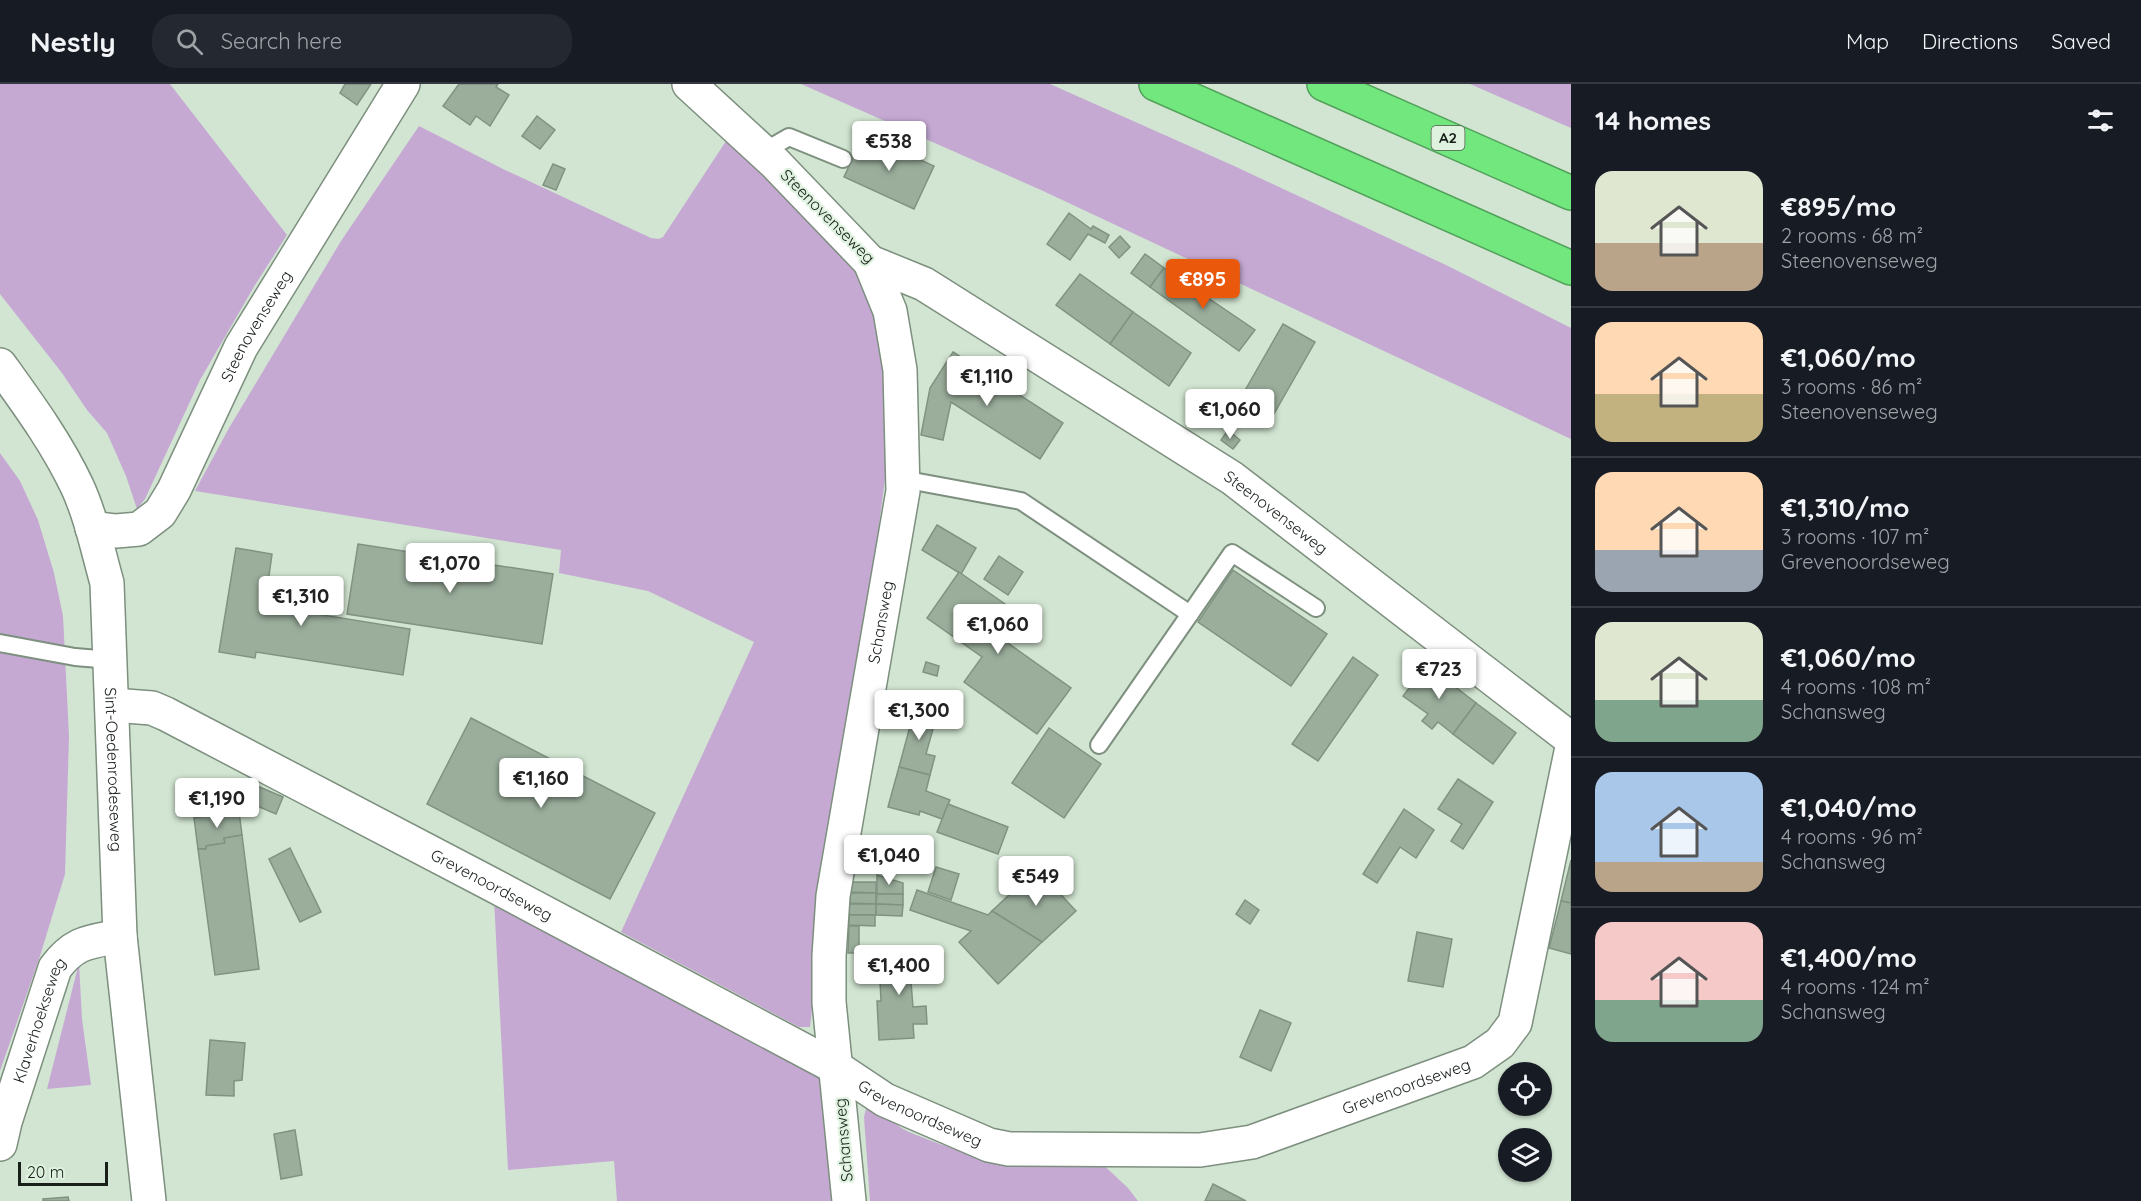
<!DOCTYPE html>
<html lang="en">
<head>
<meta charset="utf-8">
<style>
	body { margin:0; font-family:Quicksand,sans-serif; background:#242831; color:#f1f3f6; height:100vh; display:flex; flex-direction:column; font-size:22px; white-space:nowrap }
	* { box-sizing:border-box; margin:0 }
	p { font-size:20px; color:#9ea1a6 }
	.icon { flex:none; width:33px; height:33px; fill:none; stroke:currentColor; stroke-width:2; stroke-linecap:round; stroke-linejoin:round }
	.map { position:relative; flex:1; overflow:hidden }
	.details { display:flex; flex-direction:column; background:#171b24; width:570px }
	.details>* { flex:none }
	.fabs { position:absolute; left:1498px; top:978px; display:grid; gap:12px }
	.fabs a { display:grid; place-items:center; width:54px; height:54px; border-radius:50%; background:#171b24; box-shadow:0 2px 4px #0004; font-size:30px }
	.scale { position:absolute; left:18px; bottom:15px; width:90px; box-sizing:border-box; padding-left:6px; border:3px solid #181f19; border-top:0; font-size:16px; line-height:21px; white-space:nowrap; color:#181f19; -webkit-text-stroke:4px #dff2df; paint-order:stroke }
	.price { position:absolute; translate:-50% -51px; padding:0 14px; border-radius:6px; background:#fff; color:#222; font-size:20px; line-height:39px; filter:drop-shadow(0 2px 3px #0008) }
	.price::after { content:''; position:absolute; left:50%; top:36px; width:18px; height:14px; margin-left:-9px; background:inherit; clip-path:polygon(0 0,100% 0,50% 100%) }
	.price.active { background:#ea580c; color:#fff }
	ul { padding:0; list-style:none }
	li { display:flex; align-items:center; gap:18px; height:150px; padding:0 24px }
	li+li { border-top:2px solid #363941 }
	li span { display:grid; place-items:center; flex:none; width:168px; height:120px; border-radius:18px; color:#555 }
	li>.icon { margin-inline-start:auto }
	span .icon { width:72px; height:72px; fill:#fffc; stroke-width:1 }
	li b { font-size:26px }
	h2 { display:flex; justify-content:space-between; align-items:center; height:72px; padding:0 24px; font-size:26px }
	header { display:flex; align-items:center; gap:36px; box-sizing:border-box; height:84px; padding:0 30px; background:#171b24; border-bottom:2px solid #363941 }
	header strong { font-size:28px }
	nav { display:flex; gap:33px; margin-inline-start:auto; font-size:21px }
	.search { width:420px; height:54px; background:#242831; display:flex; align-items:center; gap:15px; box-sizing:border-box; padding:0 21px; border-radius:24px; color:#9ea1a6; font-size:22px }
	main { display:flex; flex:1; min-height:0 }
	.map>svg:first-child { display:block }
	.green { fill:#c5a9d3 }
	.building { fill:#9bae9c; stroke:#809281; stroke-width:1.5 }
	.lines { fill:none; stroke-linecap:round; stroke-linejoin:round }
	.service-casing { stroke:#7d8f7e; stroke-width:20 }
	.minor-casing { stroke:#7d8f7e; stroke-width:36 }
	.tertiary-casing { stroke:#7d8f7e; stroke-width:36 }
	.motorway-casing { stroke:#52a15b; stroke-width:36 }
	.service { stroke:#fff; stroke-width:16 }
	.minor { stroke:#fff; stroke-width:33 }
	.tertiary { stroke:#fff; stroke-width:33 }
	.motorway { stroke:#72e77e; stroke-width:33 }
	.labels { text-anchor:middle; stroke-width:4.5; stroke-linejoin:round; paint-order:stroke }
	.shield { fill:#dff2df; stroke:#545e54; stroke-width:1.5 }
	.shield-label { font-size:15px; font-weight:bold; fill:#181f19 }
	.street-label { font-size:16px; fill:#181f19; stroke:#dff2df }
</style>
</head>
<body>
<header>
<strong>Nestly</strong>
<div class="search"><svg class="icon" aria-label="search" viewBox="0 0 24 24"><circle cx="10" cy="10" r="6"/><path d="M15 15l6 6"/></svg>Search here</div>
<nav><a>Map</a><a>Directions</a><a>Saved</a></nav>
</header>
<main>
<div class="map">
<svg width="1571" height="1117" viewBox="0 0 1571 1117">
	<rect width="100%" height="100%" fill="#d2e5d2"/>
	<g class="green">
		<path d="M0 0H170L287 151 255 201 200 296 145 415 137 425 126 392 107 349 87 326 62 289 0 210Z"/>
		<path d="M801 0H1050L1232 81 1446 181 1571 244V355L1041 106Z"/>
		<path d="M1470 0H1571V44Z"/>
		<path d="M419 42 503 85 651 154 659 155 663 153 728 54 850 175 867 205 887 256 894 327 877 456 842 668 810 943H799L621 848 754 558 648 507 559 489 561 466 195 407 229 344 341 157Z"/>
		<path d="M0 369 20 397 38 436 54 489 63 532 69 652 65 790 40 872 0 987Z"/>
		<path d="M494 815 822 993 832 1117H617L614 1077 508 1086Z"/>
		<path d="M79 879 82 935 91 1001 47 1005Z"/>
		<path d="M866 1025C881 1025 894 1041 907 1047 930 1057 951 1065 975 1069L1096 1074 1128 1104 1138 1117H870L864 1033Z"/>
	</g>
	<g class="building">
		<path d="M345 0H371L357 21 340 9Z"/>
		<path d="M459 0H498L496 3 509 11 490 42 476 32 470 41 443 22Z"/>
		<path d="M537 32 555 46 540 65 522 52Z"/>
		<path d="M864 50 934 82 914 125 844 93Z"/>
		<path d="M553 80 565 85 556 106 543 101Z"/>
		<path d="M1069 129 1091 145 1093 142 1109 151 1105 159 1088 150 1070 176 1047 160Z"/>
		<path d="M1120 152 1130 163 1119 174 1109 163Z"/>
		<path d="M1145 170 1164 184 1150 203 1131 189Z"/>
		<path d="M1164 184 1255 246 1239 267 1150 203Z"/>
		<path d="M1080 190 1133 228 1110 260 1056 221Z"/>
		<path d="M1133 228 1191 269 1169 302 1110 260Z"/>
		<path d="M1283 240 1315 258 1271 335 1239 317Z"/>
		<path d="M953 268 1063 339 1040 375 951 318 943 356 921 351 930 304Z"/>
		<path d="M1228 346 1240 356 1233 365 1221 356Z"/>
		<path d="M937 441 976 464 961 490 922 466Z"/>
		<path d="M358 460 553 490 542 560 347 530Z"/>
		<path d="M236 464 272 470 266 513 287 516 285 525 410 545 403 591 256 568 255 574 219 568Z"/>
		<path d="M999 472 1023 488 1008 511 984 495Z"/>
		<path d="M1233 486 1327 550 1291 602 1198 538Z"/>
		<path d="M959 488 1015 527 998 552 1071 604 1037 650 964 598 982 573 927 534Z"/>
		<path d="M1353 573 1378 591 1318 677 1292 660Z"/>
		<path d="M926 578 939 582 937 592 923 588Z"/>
		<path d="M1427 581 1476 619 1453 650 1438 638 1432 645 1422 637 1428 630 1403 612Z"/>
		<path d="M1476 619 1516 649 1493 680 1453 650Z"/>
		<path d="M916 620 938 627 926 670 935 672 930 691 899 683Z"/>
		<path d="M471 634 655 729 610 815 427 720Z"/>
		<path d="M1049 644 1101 680 1064 734 1012 699Z"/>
		<path d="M899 683 930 691 926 707 950 716 942 735 920 727 919 731 888 723Z"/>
		<path d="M241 695 283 713 276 730 234 712Z"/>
		<path d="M1458 695 1493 718 1463 765 1451 757 1462 740 1438 725Z"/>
		<path d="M948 720 1008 743 998 770 937 748Z"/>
		<path d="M1404 725 1434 746 1416 774 1400 763 1377 799 1363 790Z"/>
		<path d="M233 728H239L242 751 224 754 225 759 206 762V765H198L194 734Z"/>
		<path d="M242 751 259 885 215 891 198 765H206V762L225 759 224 754Z"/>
		<path d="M290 764 321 828 300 838 269 775Z"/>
		<path d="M1571 776V819L1561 817Z"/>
		<path d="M936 783 959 790 951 816 928 808Z"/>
		<path d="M1037 785 1076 827 1042 858 992 827Z"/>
		<path d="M877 791 903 799V810H877Z"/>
		<path d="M850 798H876V809L850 808Z"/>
		<path d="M917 806 988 831 992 827 1042 858 998 900 959 858 971 847 910 826Z"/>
		<path d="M850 809H876V820L850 819Z"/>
		<path d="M877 810H903V821L876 820Z"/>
		<path d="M1245 816 1259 826 1250 840 1236 830Z"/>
		<path d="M1561 817 1571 819V870L1549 864Z"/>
		<rect x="849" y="820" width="27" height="11"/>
		<path d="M876 820 903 821 902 832 876 831Z"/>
		<path d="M849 831H875V842L849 841Z"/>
		<path d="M849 842H859V869H848Z"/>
		<path d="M1417 848 1452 855 1443 903 1408 897Z"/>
		<path d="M905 865 906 876 924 875 925 898H911L913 923 926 922 927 940H913L914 954 879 956 877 917H881L879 877H883V866Z"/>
		<path d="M1260 926 1291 939 1271 987 1240 973Z"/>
		<path d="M210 956 245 959 242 996 234 997V1012L206 1011Z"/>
		<path d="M295 1046 302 1091 281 1095 274 1050Z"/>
		<path d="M1213 1100 1246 1117H1205Z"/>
		<path d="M68 1113 69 1117H43V1115Z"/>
	</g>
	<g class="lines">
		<defs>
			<g id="service">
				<path d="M763 68 789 53 843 75"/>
				<path d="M902 395 1021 417 1190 530 1232 469 1316 524"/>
				<path d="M0 559 75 573 111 576"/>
				<path d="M1099 661 1190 530"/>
			</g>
			<g id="minor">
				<path id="s1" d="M689 0 775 79 870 178 924 200 1232 394 1571 655"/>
				<path id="s2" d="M92 444 116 447 139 445 160 429 174 406 241 263 403 0"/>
				<path id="s3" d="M112 621 152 624 166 630 489 799 837 984 885 1016 989 1061 1009 1065 1200 1066 1252 1058 1473 978 1500 959 1515 939 1571 668"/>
				<path id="s4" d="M0 1060 5 1038 55 884C75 857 90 858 120 852"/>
				<path id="s5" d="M849 1117 829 918V872L833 812 903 407 900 286 890 227 870 178"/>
			</g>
			<g id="tertiary">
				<path id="s6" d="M0 281C28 320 56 358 77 402 91 432 98 467 107 499L120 852 149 1117"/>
			</g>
			<g id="motorway">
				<path d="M1156 0 1571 184"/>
				<path d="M1324 0 1571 109"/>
			</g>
		</defs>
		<use href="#service" class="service-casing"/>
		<use href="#minor" class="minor-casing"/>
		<use href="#tertiary" class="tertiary-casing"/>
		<use href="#motorway" class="motorway-casing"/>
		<use href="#service" class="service"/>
		<use href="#minor" class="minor"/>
		<use href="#tertiary" class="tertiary"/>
		<use href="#motorway" class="motorway"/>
	</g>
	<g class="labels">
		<rect class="shield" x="1431.5" y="42" width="33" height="24" rx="4.5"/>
		<g class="shield-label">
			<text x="1448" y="59">A2</text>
		</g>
		<g class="street-label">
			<text transform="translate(828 132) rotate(45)" y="6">Steenovenseweg</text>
			<text dy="6" stroke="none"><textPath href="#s2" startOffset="284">Steenovenseweg</textPath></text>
			<text dy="6" stroke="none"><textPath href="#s1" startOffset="732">Steenovenseweg</textPath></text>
			<text dy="6" stroke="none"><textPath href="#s5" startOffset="584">Schansweg</textPath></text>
			<text dy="6" stroke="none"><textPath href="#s6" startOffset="432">Sint-Oedenrodeseweg</textPath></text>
			<text dy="6" stroke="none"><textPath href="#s3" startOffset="423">Grevenoordseweg</textPath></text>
			<text dy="6" stroke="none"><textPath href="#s4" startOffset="130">Klaverhoekseweg</textPath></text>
			<text dy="6" stroke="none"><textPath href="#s3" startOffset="1413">Grevenoordseweg</textPath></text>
			<text dy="6" stroke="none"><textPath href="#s3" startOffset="909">Grevenoordseweg</textPath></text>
			<text transform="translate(843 1056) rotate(-95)" y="6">Schansweg</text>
		</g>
	</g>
</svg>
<div class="fabs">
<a><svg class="icon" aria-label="locate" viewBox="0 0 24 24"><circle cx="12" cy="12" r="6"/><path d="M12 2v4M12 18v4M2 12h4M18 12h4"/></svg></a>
<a><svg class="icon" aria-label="layers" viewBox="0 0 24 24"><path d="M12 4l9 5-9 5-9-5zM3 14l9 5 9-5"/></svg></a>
</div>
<div class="scale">20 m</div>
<b class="price" style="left:889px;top:88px">€538</b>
<b class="price active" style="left:1203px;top:226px">€895</b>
<b class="price" style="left:987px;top:323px">€1,110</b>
<b class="price" style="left:1230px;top:356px">€1,060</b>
<b class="price" style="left:450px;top:510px">€1,070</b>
<b class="price" style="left:301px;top:543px">€1,310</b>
<b class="price" style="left:998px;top:571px">€1,060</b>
<b class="price" style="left:1439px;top:616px">€723</b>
<b class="price" style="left:919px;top:657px">€1,300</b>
<b class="price" style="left:541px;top:725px">€1,160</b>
<b class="price" style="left:217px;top:745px">€1,190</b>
<b class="price" style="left:889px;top:802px">€1,040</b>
<b class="price" style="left:1036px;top:823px">€549</b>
<b class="price" style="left:899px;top:912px">€1,400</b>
</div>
<section class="details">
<h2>14 homes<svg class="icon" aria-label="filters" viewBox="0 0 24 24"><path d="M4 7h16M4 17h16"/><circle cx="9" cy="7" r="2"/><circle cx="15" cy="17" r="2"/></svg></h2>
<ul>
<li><span style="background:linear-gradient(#dfe7d0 60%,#b9a48a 0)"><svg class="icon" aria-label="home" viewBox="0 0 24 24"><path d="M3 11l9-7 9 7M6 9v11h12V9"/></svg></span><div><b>€895/mo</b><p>2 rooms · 68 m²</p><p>Steenovenseweg</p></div></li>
<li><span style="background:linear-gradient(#ffd9b3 60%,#c2b280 0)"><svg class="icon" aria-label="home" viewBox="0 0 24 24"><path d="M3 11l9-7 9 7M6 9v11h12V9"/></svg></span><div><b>€1,060/mo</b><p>3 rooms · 86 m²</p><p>Steenovenseweg</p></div></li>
<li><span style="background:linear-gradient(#ffd9b3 65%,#9aa5b1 0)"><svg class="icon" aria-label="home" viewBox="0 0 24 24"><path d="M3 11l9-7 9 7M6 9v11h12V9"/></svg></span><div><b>€1,310/mo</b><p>3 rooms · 107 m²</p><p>Grevenoordseweg</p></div></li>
<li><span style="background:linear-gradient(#dfe7d0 65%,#7fa58c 0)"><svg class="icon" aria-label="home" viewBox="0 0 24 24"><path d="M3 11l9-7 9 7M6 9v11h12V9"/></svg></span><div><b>€1,060/mo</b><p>4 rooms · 108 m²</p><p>Schansweg</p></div></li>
<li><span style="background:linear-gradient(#a9c7e8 75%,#b9a48a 0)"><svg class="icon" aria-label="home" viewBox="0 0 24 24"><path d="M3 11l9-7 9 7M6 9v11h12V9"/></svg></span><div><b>€1,040/mo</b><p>4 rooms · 96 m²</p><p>Schansweg</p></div></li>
<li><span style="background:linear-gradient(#f6c9c9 65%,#7fa58c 0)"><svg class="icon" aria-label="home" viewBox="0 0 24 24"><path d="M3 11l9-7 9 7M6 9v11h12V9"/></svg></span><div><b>€1,400/mo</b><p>4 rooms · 124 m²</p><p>Schansweg</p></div></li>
</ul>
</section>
</main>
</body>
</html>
